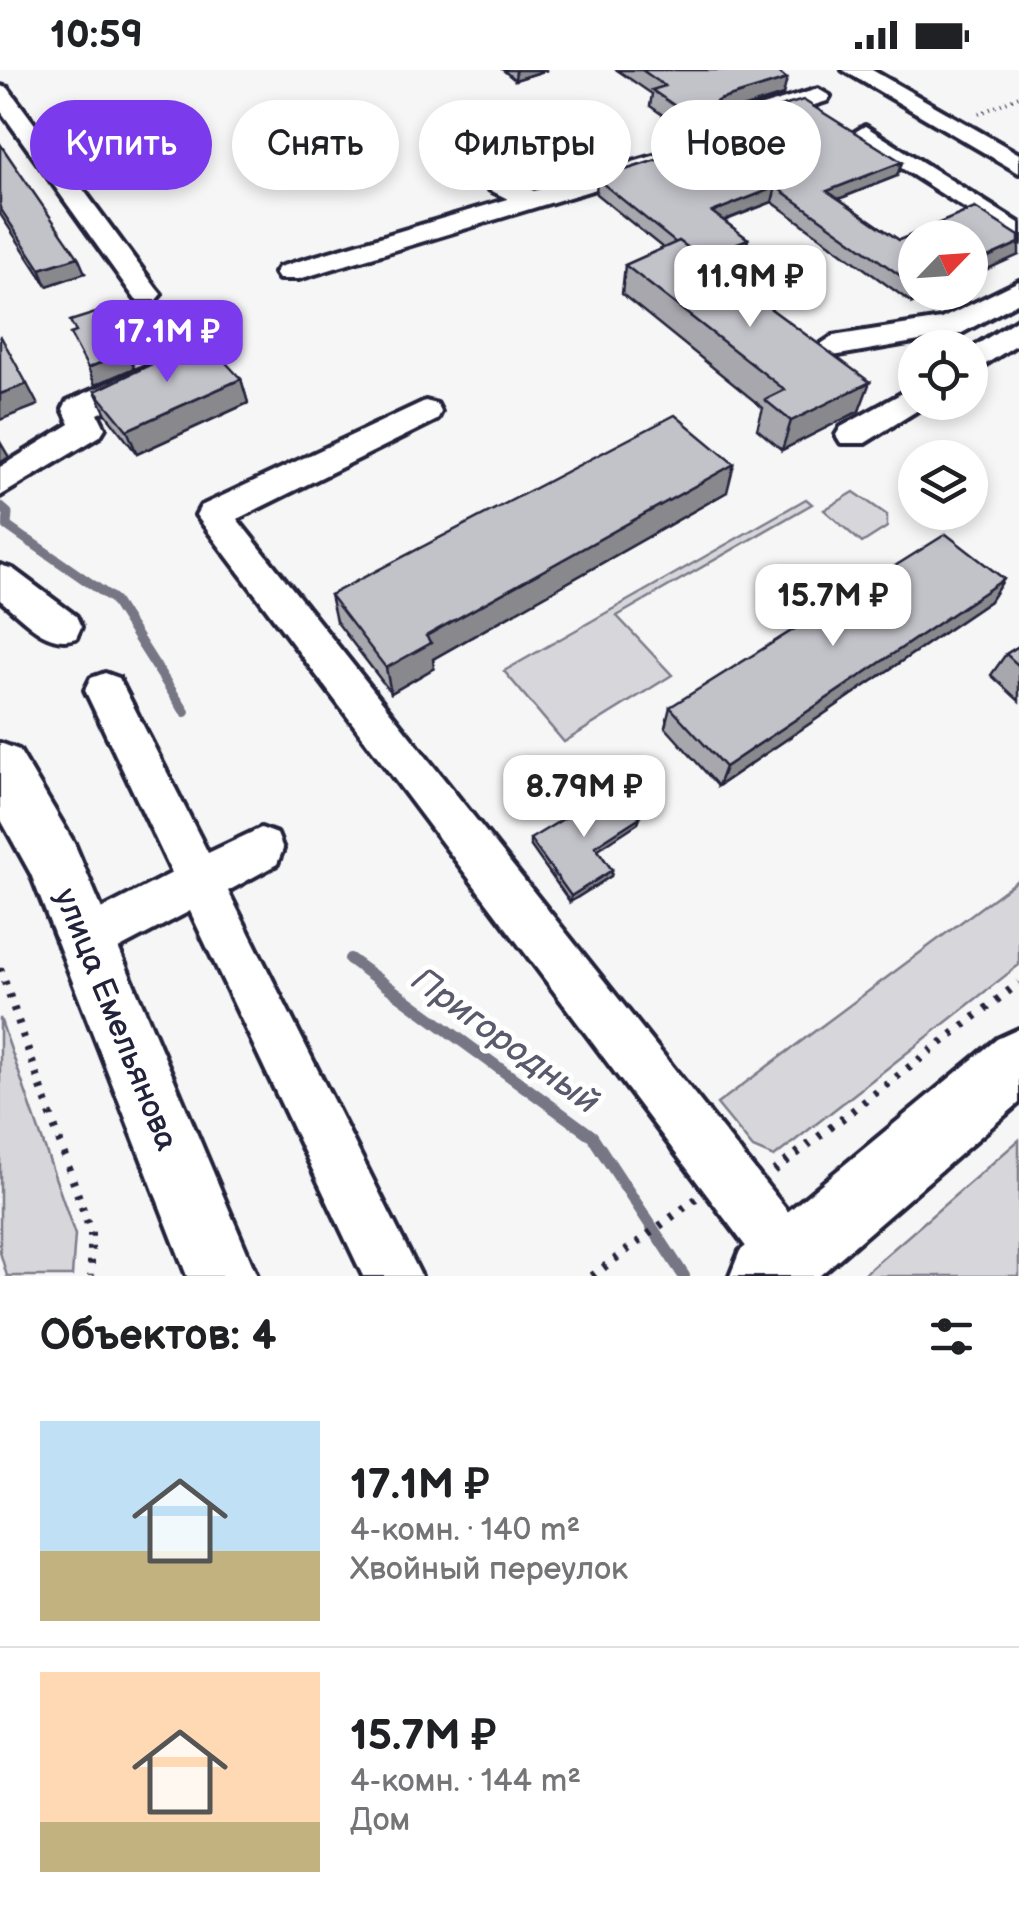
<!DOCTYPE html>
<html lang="ru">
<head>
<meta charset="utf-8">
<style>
	body { margin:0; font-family:"Balsamiq Sans",sans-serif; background:#f6f6f6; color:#202124; height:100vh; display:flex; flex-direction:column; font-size:38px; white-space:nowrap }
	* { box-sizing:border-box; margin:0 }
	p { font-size:32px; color:#757577 }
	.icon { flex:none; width:55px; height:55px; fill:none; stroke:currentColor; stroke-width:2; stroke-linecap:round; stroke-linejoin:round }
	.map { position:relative; height:1206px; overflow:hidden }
	.details { display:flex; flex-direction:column; background:#fff; flex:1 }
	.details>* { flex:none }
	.guide { position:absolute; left:30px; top:30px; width:960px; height:90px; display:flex; gap:20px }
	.needle { width:65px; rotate:65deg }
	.fabs { position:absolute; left:898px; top:150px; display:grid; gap:20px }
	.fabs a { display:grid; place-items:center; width:90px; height:90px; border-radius:50%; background:#fff; box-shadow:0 5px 15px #0003; font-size:50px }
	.price { position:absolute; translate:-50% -85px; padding:0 22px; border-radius:20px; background:#fff; color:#222; font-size:32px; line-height:65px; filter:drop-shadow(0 2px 5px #0008) }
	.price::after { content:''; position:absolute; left:50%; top:60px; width:30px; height:22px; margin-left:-15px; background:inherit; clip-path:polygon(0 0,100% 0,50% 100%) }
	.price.selected { background:#7c3aed; color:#fff }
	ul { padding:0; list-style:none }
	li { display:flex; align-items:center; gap:30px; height:250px; padding:0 40px }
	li+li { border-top:2px solid #e0e0e0 }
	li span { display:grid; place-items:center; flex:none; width:280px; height:200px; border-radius:0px; color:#555 }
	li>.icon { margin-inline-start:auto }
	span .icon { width:120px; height:120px; fill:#fffc; stroke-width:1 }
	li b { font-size:42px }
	h2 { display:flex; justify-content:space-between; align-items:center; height:120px; padding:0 40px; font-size:42px }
	.pill { padding:0 35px; border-radius:45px; background:#fff; box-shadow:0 5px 15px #0003; font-size:35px; line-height:90px }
	.pill.selected { background:#7c3aed; color:#fff }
	.status { display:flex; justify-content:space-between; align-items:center; height:70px; padding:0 50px; background:#fff; direction:ltr }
	.status svg { height:28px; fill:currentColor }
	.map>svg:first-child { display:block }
	.green { fill:#d7d7db; stroke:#7c7c8b; stroke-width:2.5 }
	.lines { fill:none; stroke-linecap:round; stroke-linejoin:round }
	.stream-far2 { stroke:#767685; stroke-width:9 }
	.stream-far1 { stroke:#767685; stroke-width:10 }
	.stream { stroke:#767685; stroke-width:12 }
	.minor-casing { stroke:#22223b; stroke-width:8 }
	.major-casing { stroke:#22223b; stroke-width:8 }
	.path-far1 { stroke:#22223b; stroke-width:4; stroke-dasharray:1 5; stroke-linecap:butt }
	.path { stroke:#22223b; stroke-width:8; stroke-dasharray:4 10; stroke-linecap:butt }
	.minor { fill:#fff; fill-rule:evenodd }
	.major { fill:#fff; fill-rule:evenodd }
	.wall { fill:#a7a7ad; stroke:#22223b; stroke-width:2.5 }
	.shaded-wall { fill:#88888d; stroke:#22223b; stroke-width:2.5 }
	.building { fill:#c2c2c9; stroke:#22223b; stroke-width:2.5 }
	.labels { text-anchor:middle; stroke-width:10; stroke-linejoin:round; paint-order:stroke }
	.near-street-label { font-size:32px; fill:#22223b; stroke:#fff }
	.near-water-label { font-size:35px; font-style:italic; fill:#5a5a6d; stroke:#fff }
</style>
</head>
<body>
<div class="status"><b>10:59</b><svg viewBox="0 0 49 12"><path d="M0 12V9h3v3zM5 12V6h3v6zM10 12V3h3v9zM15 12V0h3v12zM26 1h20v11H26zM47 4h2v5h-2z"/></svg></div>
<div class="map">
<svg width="1019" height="1206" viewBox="0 0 1019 1206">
	<rect width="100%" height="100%" fill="#f6f6f7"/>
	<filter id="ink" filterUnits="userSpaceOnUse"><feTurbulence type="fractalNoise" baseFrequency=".01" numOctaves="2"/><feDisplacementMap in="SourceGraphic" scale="20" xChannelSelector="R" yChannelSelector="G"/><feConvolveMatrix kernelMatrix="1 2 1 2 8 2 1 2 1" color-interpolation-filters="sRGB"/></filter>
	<g filter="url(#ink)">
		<g class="green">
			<path d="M854 422 887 445V457L862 473 824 440Z"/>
			<path d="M806 429 812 434 617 546 672 605 564 672 504 601Z"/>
			<path d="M1019 809V895L774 1087 753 1078 717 1034Z"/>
			<path d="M0 948 75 1165 72 1206H7L0 1182Z"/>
			<path d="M1019 1070V1206H862Z"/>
		</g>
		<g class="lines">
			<path class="stream-far2" d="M0 436 8 443 7 456 31 473"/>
			<path class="stream-far1" d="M28 470 113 529 185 642"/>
			<path class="stream" d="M350 889 592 1066 684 1206"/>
			<defs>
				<g id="minor">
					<path d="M843 0H872L1019 84V103Z"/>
					<path d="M0 16 8 18 156 218 161 224 156 230H136L0 40Z"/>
					<path d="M818 19 830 26 827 31 735 60 678 94 299 209H279L275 203 279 197 508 129 490 120 468 93 472 88H490L508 108 534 121 660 84 717 50Z"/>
					<path d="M865 56 1019 153V173L856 69 852 64Z"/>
					<path d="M1019 211V232L960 264 833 286 818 276 833 266 941 249Z"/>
					<path d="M157 236 168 238 200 292 195 299 98 344 105 358 100 366 0 426V397L70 354 63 339 67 331 166 288 142 245Z"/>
					<path d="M1019 248V273L970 304V279Z"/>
					<path d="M915 316V332L926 335 865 373H841L836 365 841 357Z"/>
					<path d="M425 331 437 334 441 342 437 350 237 449 808 1167 816 1187 808 1206H768L196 445 201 436Z"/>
					<path d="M0 495 13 499 76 546 81 557 76 568C46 578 22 547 0 530Z"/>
					<path d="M105 603 119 608 208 783 261 758 277 764 283 779 277 794 228 821 421 1206H363L190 841 86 896 69 890 62 873 69 856 172 803 85 620 91 608Z"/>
				</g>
				<g id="major">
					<path d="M0 673 19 680 74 773 257 1206H187L31 804 0 748Z"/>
					<path d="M1019 959V1033L819 1206H730L740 1181 997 969Z"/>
				</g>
			</defs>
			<use href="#minor" class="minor-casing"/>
			<use href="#major" class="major-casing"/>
			<path class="path-far1" d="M979 44 1019 26"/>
			<g class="path">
				<path d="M0 898 91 1163V1206"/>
				<path d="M774 1101 1019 913"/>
				<path d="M592 1206 696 1129"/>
			</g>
			<use href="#minor" class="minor"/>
			<use href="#major" class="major"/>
		</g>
		<g class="wall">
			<path d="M503 0H547L515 10Z"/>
			<path d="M617 0H776L783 25 716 46 688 63 650 36 652 24Z"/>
			<path d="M701 72 902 92 897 106 839 129 899 170 915 168V222H935L912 233 772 132 724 151 748 169 745 183 713 196 859 341 782 380 757 359 763 338 622 224 625 195 663 178 596 124 597 109 700 76Z"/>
			<path d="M0 74 85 203 47 216 0 144Z"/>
			<path d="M241 309 248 333 137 384 106 344 95 321Z"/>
			<path d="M727 422 433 589 434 598 391 623 336 551 330 525Z"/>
			<path d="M990 531 718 716 665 657 670 637Z"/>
			<path d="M1019 576V631L991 605 1006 584Z"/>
			<path d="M638 753 597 779 612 800 611 806 570 832 530 775V769Z"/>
		</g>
		<g class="shaded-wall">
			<path d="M516 0H547L515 10Z"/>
			<path d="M787 9 783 25 716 46 688 63 691 47 719 30Z"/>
			<path d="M902 92 897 106 823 135 827 121Z"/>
			<path d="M776 117 772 132 709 156 712 142Z"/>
			<path d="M748 169 745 183 693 204 696 189Z"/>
			<path d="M1019 173V185L970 207V195Z"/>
			<path d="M78 187 85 203 47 216 40 199Z"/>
			<path d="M916 222H935L912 233Z"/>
			<path d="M128 281 134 298 95 315 88 298Z"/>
			<path d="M241 309 248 333 137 384 127 360Z"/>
			<path d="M870 312 859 341 782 380 791 351Z"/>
			<path d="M27 314 38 335 0 350V324Z"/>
			<path d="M0 372 9 387 0 393Z"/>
			<path d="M734 394 727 422 433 589 434 598 391 623 386 598 426 566Z"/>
			<path d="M1004 509 990 531 718 716 725 697Z"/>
			<path d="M640 747 638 753 594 782 595 776Z"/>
			<path d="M612 800 611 806 570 832 571 826Z"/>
		</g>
		<g class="building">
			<path d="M642 0H776L787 9 719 30 691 47 652 20 665 16Z"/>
			<path d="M803 30 902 92 827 121 899 170 975 138 1019 166V173L970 195V168H915V216L776 117 712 142 748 169 701 187 679 171 676 173 597 109 704 75 701 72 739 49Z"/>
			<path d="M0 74 78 187 40 199 0 138Z"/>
			<path d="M679 171 870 312 791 351 765 330 785 320 625 195Z"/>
			<path d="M105 240 128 281 88 298 70 264 76 262 70 251Z"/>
			<path d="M0 265 27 314 0 324Z"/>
			<path d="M204 269 241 309 127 360 95 321Z"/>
			<path d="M675 345 734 394 426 566 431 573 386 598 330 525Z"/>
			<path d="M946 464 1004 509 725 697 670 637Z"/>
			<path d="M1019 576V596L1006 584Z"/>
			<path d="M616 717 640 747 595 776 612 800 571 826 530 769Z"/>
		</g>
	</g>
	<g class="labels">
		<g class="near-street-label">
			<text transform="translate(117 949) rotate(68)" y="11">улица Емельянова</text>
		</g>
		<g class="near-water-label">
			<text transform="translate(506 970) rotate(36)" y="12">Пригородный</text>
		</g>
	</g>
</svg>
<div class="fabs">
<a><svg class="needle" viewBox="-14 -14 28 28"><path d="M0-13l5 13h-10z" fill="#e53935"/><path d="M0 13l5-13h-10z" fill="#757577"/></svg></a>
<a><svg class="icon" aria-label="locate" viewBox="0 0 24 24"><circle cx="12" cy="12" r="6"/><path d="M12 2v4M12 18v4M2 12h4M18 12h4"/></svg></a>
<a><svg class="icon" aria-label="layers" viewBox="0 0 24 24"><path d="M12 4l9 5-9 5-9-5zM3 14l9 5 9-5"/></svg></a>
</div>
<b class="price" style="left:750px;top:260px">11.9M ₽</b>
<b class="price selected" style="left:167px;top:315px">17.1M ₽</b>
<b class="price" style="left:833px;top:579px">15.7M ₽</b>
<b class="price" style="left:584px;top:770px">8.79M ₽</b>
<div class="guide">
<a class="pill selected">Купить</a>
<a class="pill">Снять</a>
<a class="pill">Фильтры</a>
<a class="pill">Новое</a>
</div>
</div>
<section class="details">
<h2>Объектов: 4<svg class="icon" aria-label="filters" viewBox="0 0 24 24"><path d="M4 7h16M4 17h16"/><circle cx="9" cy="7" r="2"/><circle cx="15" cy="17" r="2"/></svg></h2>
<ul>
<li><span style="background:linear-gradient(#bfe0f5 65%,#c2b280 0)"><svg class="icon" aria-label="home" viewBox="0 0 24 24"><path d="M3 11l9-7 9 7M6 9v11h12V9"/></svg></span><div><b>17.1M ₽</b><p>4-комн. · 140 m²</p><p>Хвойный переулок</p></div></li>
<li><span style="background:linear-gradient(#ffd9b3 75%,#c2b280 0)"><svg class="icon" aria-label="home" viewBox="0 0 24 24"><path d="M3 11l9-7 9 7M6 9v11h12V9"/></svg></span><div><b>15.7M ₽</b><p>4-комн. · 144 m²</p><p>Дом</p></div></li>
</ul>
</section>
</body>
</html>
